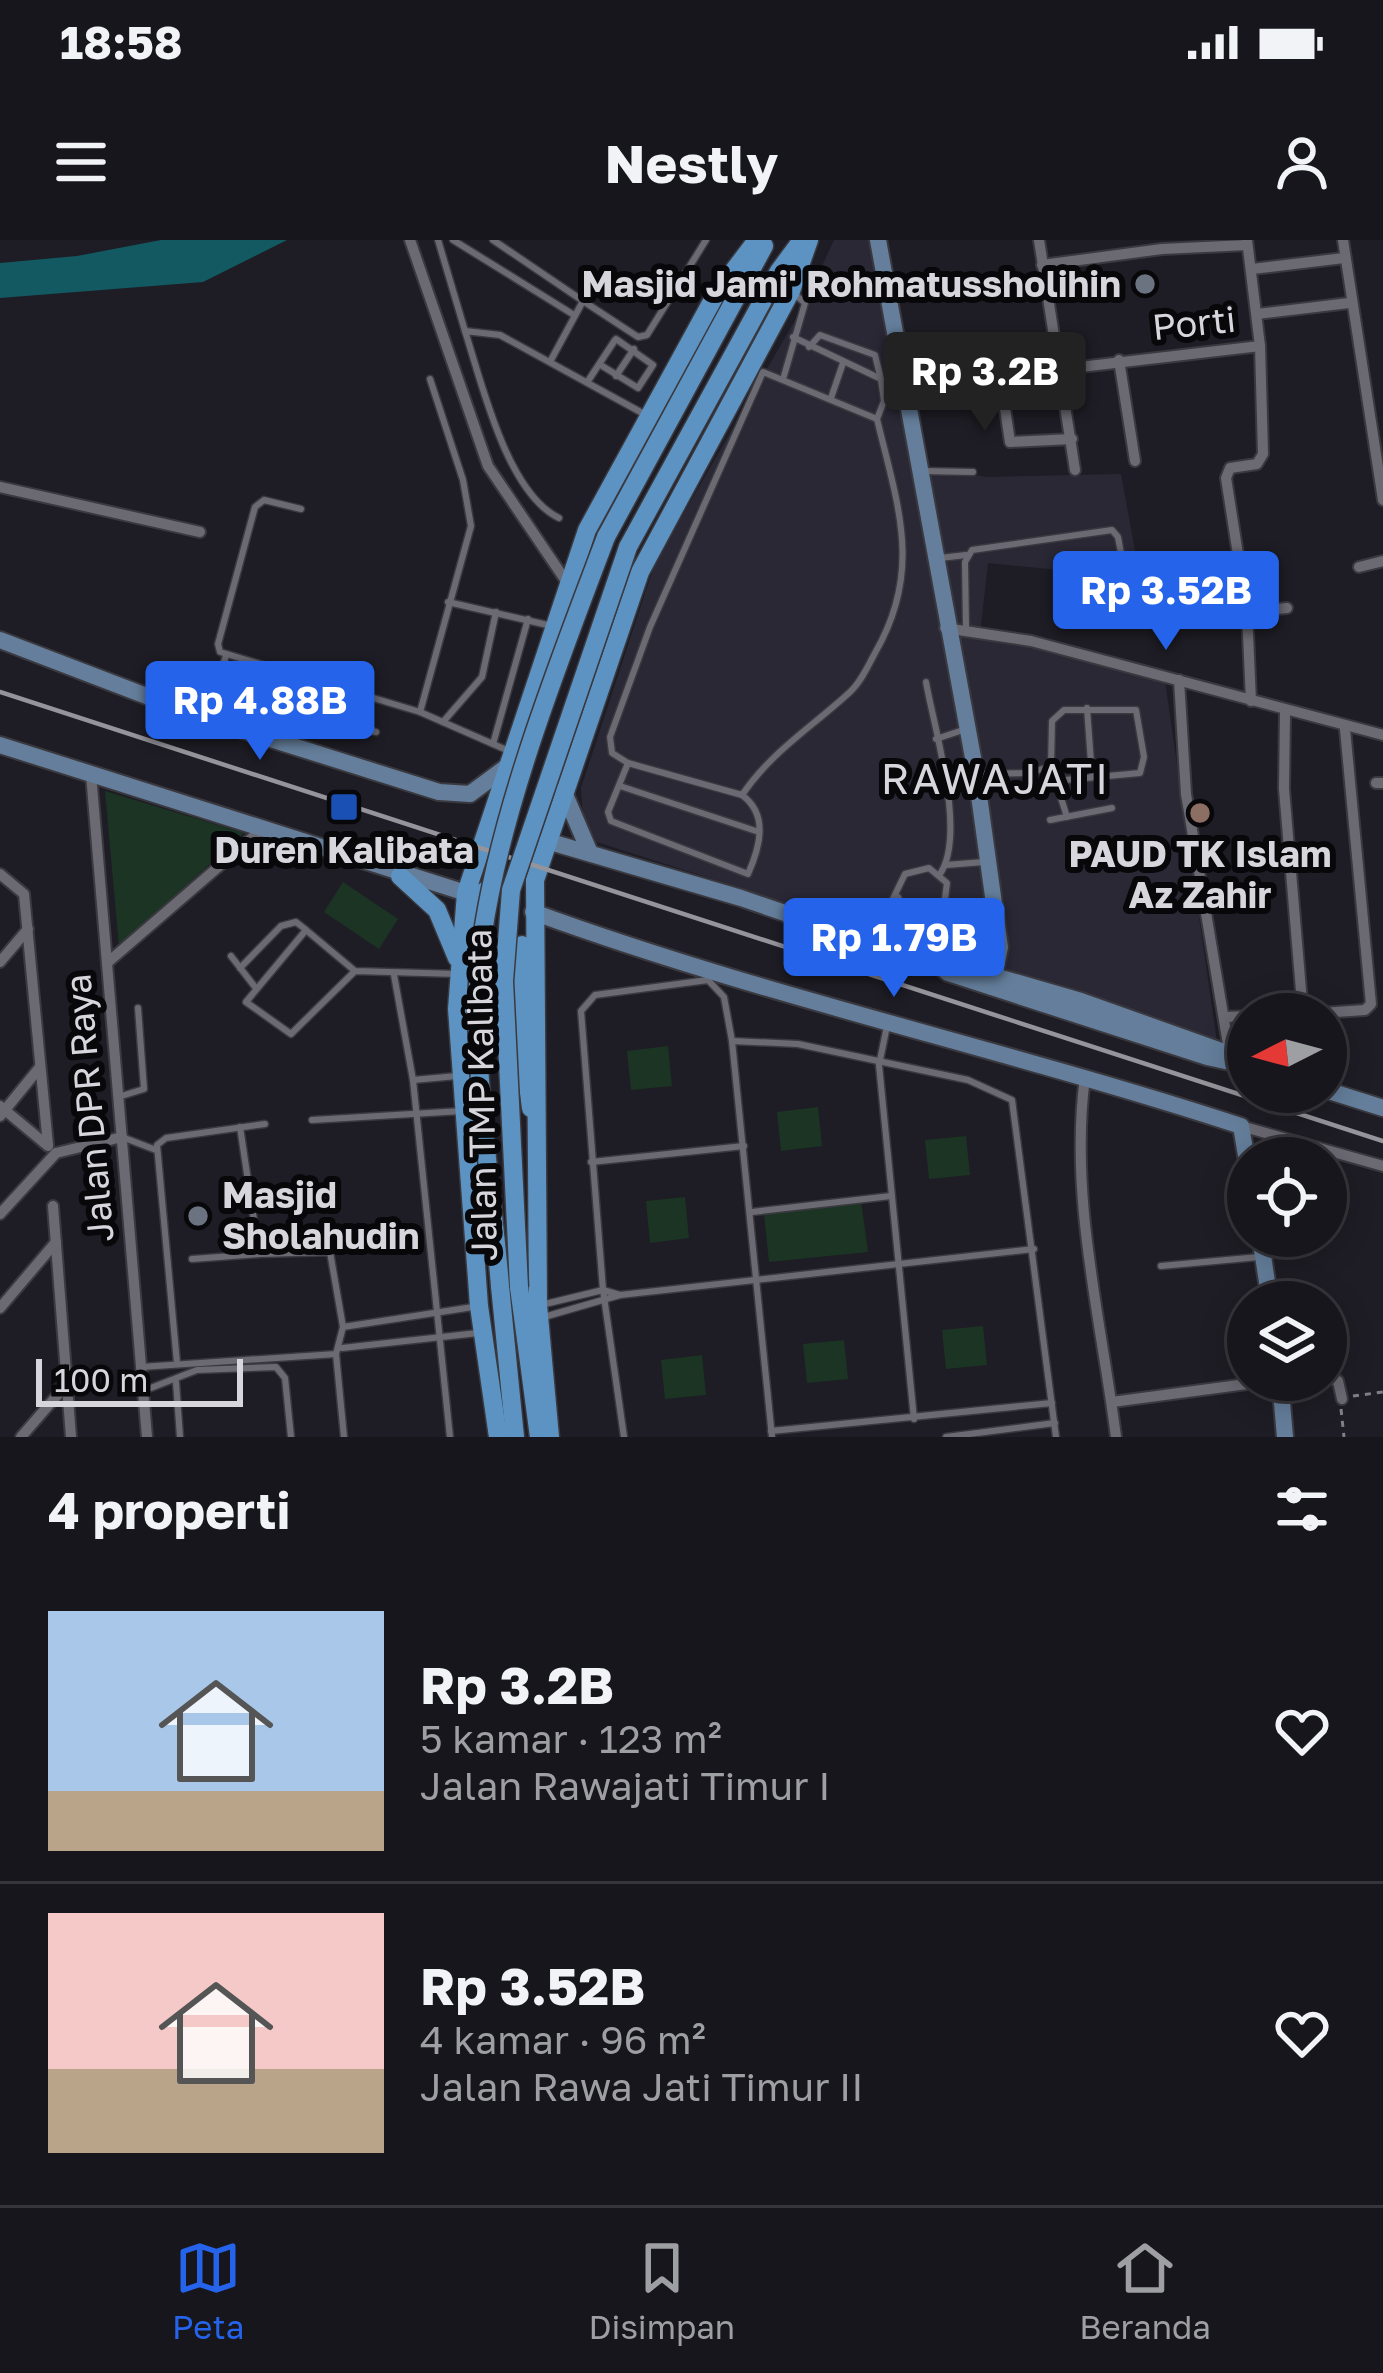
<!DOCTYPE html>
<html lang="id">
<head>
<meta charset="utf-8">
<style>
	body { margin:0; font-family:"Golos Text",sans-serif; background:#1f1f25; color:#f1f3f6; height:100vh; display:flex; flex-direction:column; font-size:45px; white-space:nowrap }
	* { box-sizing:border-box; margin:0 }
	p { font-size:39px; color:#9e9fa3 }
	.icon { flex:none; width:66px; height:66px; fill:none; stroke:currentColor; stroke-width:2; stroke-linecap:round; stroke-linejoin:round }
	.map { position:relative; height:1197px; overflow:hidden }
	.details { display:flex; flex-direction:column; background:#16161c; flex:1 }
	.details>* { flex:none }
	.needle { width:78px; rotate:264deg }
	.tools { position:absolute; left:1227px; top:753px; display:grid; gap:24px }
	.tools a { display:grid; place-items:center; width:120px; height:120px; border-radius:50%; background:#16161c; box-shadow:0 6px 30px #0003,0 0 0 3px #35353b; font-size:60px }
	.scale { position:absolute; left:36px; bottom:30px; width:207px; box-sizing:border-box; padding-left:12px; border:6px solid #d7d6dc; border-top:0; font-size:33px; line-height:42px; white-space:nowrap; color:#d7d6dc; -webkit-text-stroke:9px #08080b; paint-order:stroke }
	.price { position:absolute; translate:-50% -102px; padding:0 27px; border-radius:12px; background:#2563eb; color:#fff; font-size:39px; line-height:78px; filter:drop-shadow(0 3px 6px #0008) }
	.price::after { content:''; position:absolute; left:50%; top:72px; width:36px; height:27px; margin-left:-18px; background:inherit; clip-path:polygon(0 0,100% 0,50% 100%) }
	.price.on { background:#222; color:#fff }
	ul { padding:0; list-style:none }
	li { display:flex; align-items:center; gap:36px; height:300px; padding:0 48px }
	li+li { border-top:3px solid #35353b }
	li span { display:grid; place-items:center; flex:none; width:336px; height:240px; border-radius:0px; color:#555 }
	li>.icon { margin-inline-start:auto }
	span .icon { width:144px; height:144px; fill:#fffc; stroke-width:1 }
	li b { font-size:51px }
	h2 { display:flex; justify-content:space-between; align-items:center; height:144px; padding:0 48px; font-size:51px }
	.status { display:flex; justify-content:space-between; align-items:center; height:84px; padding:0 60px; background:#16161c; direction:ltr }
	.status svg { height:33px; fill:currentColor }
	header { display:flex; justify-content:space-between; align-items:center; height:156px; padding:0 48px; background:#16161c; font-size:54px; font-weight:700 }
	.dock { display:flex; justify-content:space-around; align-items:center; height:168px; border-top:3px solid #35353b; background:#16161c; font-size:33px; color:#9e9fa3 }
	.dock a { display:grid; justify-items:center; gap:6px }
	.dock .on { color:#2563eb }
	.map>svg:first-child { display:block }
	.built { fill:#2a2835 }
	.green { fill:#1b3424 }
	.water { fill:#125961 }
	.lines { fill:none; stroke-linecap:round; stroke-linejoin:round }
	.lane-casing { stroke:#3a393f; stroke-width:9 }
	.street-casing { stroke:#3a393f; stroke-width:14 }
	.secondary-casing { stroke:#3a393f; stroke-width:20 }
	.primary-casing { stroke:#3a393f; stroke-width:21 }
	.path { stroke:#807f86; stroke-width:3; stroke-dasharray:6 6; stroke-linecap:butt }
	.lane { stroke:#6b6a73; stroke-width:6 }
	.street { stroke:#6b6a73; stroke-width:10 }
	.secondary { stroke:#647e9b; stroke-width:16 }
	.primary { stroke:#5c93c2; stroke-width:18 }
	.rail { stroke:#95949b; stroke-width:4.5 }
	.primary-bridge-casing { stroke:#3a393f; stroke-width:21; stroke-linecap:butt }
	.primary-bridge { stroke:#5c93c2; stroke-width:18 }
	.worship-dot { fill:#6b7280; stroke:#08080b; stroke-width:4.5 }
	.transit-dot { fill:#1a4fb4; stroke:#08080b; stroke-width:4.5 }
	.education-dot { fill:#8d6e63; stroke:#08080b; stroke-width:4.5 }
	.labels { text-anchor:middle; stroke-width:12; stroke-linejoin:round; paint-order:stroke }
	.poi-label { font-size:36px; font-weight:bold; fill:#d7d6dc; stroke:#08080b }
	.street-label { font-size:36px; fill:#d7d6dc; stroke:#08080b }
	.quarter-label { font-size:42px; letter-spacing:3px; fill:#d7d6dc; stroke:#08080b }
</style>
</head>
<body>
<div class="status"><b>18:58</b><svg viewBox="0 0 49 12"><path d="M0 12V9h3v3zM5 12V6h3v6zM10 12V3h3v9zM15 12V0h3v12zM26 1h20v11H26zM47 4h2v5h-2z"/></svg></div>
<header><svg class="icon" aria-label="menu" viewBox="0 0 24 24"><path d="M4 6h16M4 12h16M4 18h16"/></svg>Nestly<svg class="icon" aria-label="person" viewBox="0 0 24 24"><circle cx="12" cy="8" r="4"/><path d="M4 21q1-7 8-7t8 7"/></svg></header>
<div class="map">
<svg width="1383" height="1197" viewBox="0 0 1383 1197">
	<rect width="100%" height="100%" fill="#1e1d25"/>
	<path class="built" d="M834 0H875L893 148 914 225 987 237 1121 234 1140 338 988 323 980 394 1165 441 1217 802 597 602 583 577 581 548 655 323 805 63Z"/>
	<g class="green">
		<path d="M105 551 244 593 119 706Z"/>
		<path d="M343 642 398 679 379 709 324 672Z"/>
		<path d="M668 806 672 846 631 850 627 811Z"/>
		<path d="M818 867 822 906 781 911 777 872Z"/>
		<path d="M966 896 970 935 929 939 925 900Z"/>
		<path d="M685 957 689 998 650 1003 646 961Z"/>
		<path d="M861 961 868 1012 769 1022 764 974Z"/>
		<path d="M983 1086 987 1125 946 1129 942 1090Z"/>
		<path d="M844 1100 848 1139 807 1143 803 1104Z"/>
		<path d="M702 1115 706 1155 665 1159 661 1120Z"/>
	</g>
	<path class="water" d="M161 0H287L203 42 0 58V23L77 16Z"/>
	<g class="lines">
		<defs>
			<g id="lane">
				<path d="M438 0 465 91"/>
				<path d="M453 0 574 75"/>
				<path d="M493 0 583 61 551 120"/>
				<path d="M583 61 638 97 647 95 706 0"/>
				<path d="M793 97 881 139 884 161 877 179"/>
				<path d="M809 107 820 95 875 115 881 139"/>
				<path d="M763 132 877 179C898 267 923 330 875 413 868 426 861 442 850 452 812 487 772 511 742 555L628 523 612 513 610 497 650 387Z"/>
				<path d="M616 136 634 109"/>
				<path d="M784 136 805 63 792 52"/>
				<path d="M588 141 615 100 616 99 653 125 638 148 599 124"/>
				<path d="M831 158 843 123"/>
				<path d="M921 231 973 232"/>
				<path d="M301 269 264 260 255 267 218 404 220 412 420 472 509 511"/>
				<path d="M559 278C507 253 482 144 465 91L500 95 646 175"/>
				<path d="M940 318 966 315"/>
				<path d="M448 362 552 386"/>
				<path d="M966 387 965 322 972 310 1112 290 1118 297 1126 341"/>
				<path d="M926 442C934 488 967 594 940 634"/>
				<path d="M215 450 376 492"/>
				<path d="M1087 468 1092 536"/>
				<path d="M420 472 471 286 463 240 430 139"/>
				<path d="M205 475 226 416"/>
				<path d="M443 482 482 437 496 372"/>
				<path d="M936 499 966 489"/>
				<path d="M493 504 528 379"/>
				<path d="M628 523 608 572 611 581 748 634C760 607 769 575 742 555"/>
				<path d="M1051 526 1067 577"/>
				<path d="M976 534 1030 533 1051 526 1052 481 1064 470H1136L1144 517 1140 533 1054 541"/>
				<path d="M620 546 759 592"/>
				<path d="M1050 580 1112 568"/>
				<path d="M946 625 984 622"/>
				<path d="M873 700 905 634 929 628 947 643 944 666 924 678 903 668 898 657"/>
				<path d="M231 716 255 747"/>
				<path d="M240 728 281 686 296 682 305 689"/>
				<path d="M355 731 291 794 246 762 306 690 355 731 458 734"/>
				<path d="M394 735 413 840 450 1197"/>
				<path d="M887 786 879 825 914 1179"/>
				<path d="M732 801 798 804 968 840 1012 860 1056 1197"/>
				<path d="M413 840 457 836"/>
				<path d="M118 857 144 849 138 768"/>
				<path d="M312 880 462 871"/>
				<path d="M240 887 259 1014 330 1012 343 1087"/>
				<path d="M122 897 156 910"/>
				<path d="M591 922 744 906"/>
				<path d="M752 972 891 956"/>
				<path d="M192 1019 259 1014"/>
				<path d="M1161 1026 1259 1017"/>
				<path d="M545 1064 603 1050 620 1055 1034 1009"/>
				<path d="M544 1077 620 1055"/>
				<path d="M342 1108 478 1093"/>
				<path d="M336 1114 344 1197"/>
				<path d="M177 1123 157 905 166 898 265 884"/>
				<path d="M141 1127 336 1114 343 1087 473 1067"/>
				<path d="M176 1142 180 1197"/>
				<path d="M143 1151 197 1130 276 1127 285 1138 291 1197"/>
				<path d="M771 1191 1052 1163"/>
				<path d="M624 1197 603 1050 581 771 595 755 708 740 724 757 732 801 772 1197"/>
				<path d="M946 1197 1055 1183"/>
			</g>
			<g id="street">
				<path d="M410 0 488 226 568 344"/>
				<path d="M1039 0 1075 230"/>
				<path d="M1247 0 1260 106 1263 214 1257 224 1230 228 1226 238 1247 372 1251 461"/>
				<path d="M1343 0 1383 260"/>
				<path d="M1042 25 1162 9 1247 5"/>
				<path d="M1252 29 1344 18"/>
				<path d="M1257 74 1349 63"/>
				<path d="M1119 120 1135 221"/>
				<path d="M1063 129 1260 106"/>
				<path d="M903 144 1000 135 1010 202 1072 199"/>
				<path d="M0 247 200 292"/>
				<path d="M1359 327 1383 321"/>
				<path d="M1247 372 1287 368"/>
				<path d="M945 388 1031 401 1383 495"/>
				<path d="M1179 440 1186 554 1230 816"/>
				<path d="M1285 473 1284 549 1303 774"/>
				<path d="M91 534 147 1197"/>
				<path d="M1376 543H1383"/>
				<path d="M0 634 24 654 48 905"/>
				<path d="M0 722 28 689"/>
				<path d="M107 723 261 590"/>
				<path d="M1307 774 1365 770 1371 764 1345 489"/>
				<path d="M1226 777 1248 776"/>
				<path d="M1085 837C1069 956 1101 1079 1116 1197"/>
				<path d="M0 866 48 906"/>
				<path d="M0 876 40 827"/>
				<path d="M1241 886 1383 926"/>
				<path d="M56 913 122 897"/>
				<path d="M53 966 71 1197"/>
				<path d="M0 974 56 913"/>
				<path d="M0 1068 56 1002"/>
				<path d="M1326 1137 1338 1141 1342 1159"/>
				<path d="M1112 1162 1277 1140"/>
				<path d="M21 1197 67 1144"/>
			</g>
			<g id="secondary">
				<path d="M878 0 976 534 1000 707 992 747"/>
				<path d="M0 400 204 478 439 552 470 554 509 525"/>
				<path d="M0 505 466 653"/>
				<path d="M563 550 590 613"/>
				<path d="M547 601 741 658 940 726 948 733 1207 817 1248 826"/>
				<path d="M533 672C765 757 1006 809 1241 886L1248 927"/>
				<path d="M960 726 1081 761 1227 813"/>
				<path d="M1326 850 1383 868"/>
				<path d="M1260 996 1270 1062"/>
				<path d="M1280 1140 1285 1197"/>
			</g>
			<g id="primary">
				<path d="M606 297 764 6"/>
				<path d="M628 307 779 31 802 0"/>
				<path d="M400 636 437 670 457 718"/>
				<path d="M468 702 483 652 492 647"/>
				<path d="M522 705 521 793 531 868"/>
				<path d="M500 1046 515 1197"/>
				<path d="M519 1047 539 1197"/>
				<path d="M498 1197 479 1066 457 769 466 653 587 290 716 54 757 0"/>
				<path d="M550 1197 538 1065 535 640 640 332 791 51 809 0"/>
			</g>
		</defs>
		<use href="#lane" class="lane-casing"/>
		<use href="#street" class="street-casing"/>
		<use href="#secondary" class="secondary-casing"/>
		<use href="#primary" class="primary-casing"/>
		<g class="path">
			<path d="M347 577 353 559"/>
			<path d="M1353 1156 1383 1152"/>
			<path d="M1341 1169 1344 1197"/>
		</g>
		<use href="#lane" class="lane"/>
		<use href="#street" class="street"/>
		<use href="#secondary" class="secondary"/>
		<use href="#primary" class="primary"/>
		<path class="rail" d="M0 452 1383 901"/>
		<defs>
			<g id="primary-bridge">
				<path d="M500 1046C492 944 467 797 482 699 500 570 560 419 606 297"/>
				<path d="M519 1047 504 741 511 650 628 307"/>
			</g>
		</defs>
		<use href="#primary-bridge" class="primary-bridge-casing"/>
		<use href="#primary-bridge" class="primary-bridge"/>
	</g>
	<g class="worship-dot">
		<circle cx="1145" cy="44" r="12"/>
		<circle cx="198" cy="976" r="12"/>
	</g>
	<rect class="transit-dot" x="329" y="552" width="30" height="30" rx="6"/>
	<circle class="education-dot" cx="1200" cy="573" r="12"/>
	<g class="labels">
		<g class="poi-label">
			<text x="1121" y="57" text-anchor="end">Masjid Jami' Rohmatussholihin</text>
			<text x="344" y="623">Duren Kalibata</text>
			<text x="1200" y="627">PAUD TK Islam<tspan x="1200" dy="41">Az Zahir</tspan></text>
			<text x="222" y="968" text-anchor="start">Masjid<tspan x="222" dy="41">Sholahudin</tspan></text>
		</g>
		<g class="street-label">
			<text transform="translate(1194 83) rotate(-6)" y="13">Porti</text>
			<text transform="translate(481 855) rotate(-91)" y="13">Jalan TMP Kalibata</text>
			<text transform="translate(89 868) rotate(-95)" y="13">Jalan DPR Raya</text>
		</g>
		<g class="quarter-label">
			<text x="996" y="554">RAWAJATI</text>
		</g>
	</g>
</svg>
<div class="tools">
<a><svg class="needle" viewBox="-14 -14 28 28"><path d="M0-13l5 13h-10z" fill="#e53935"/><path d="M0 13l5-13h-10z" fill="#9e9fa3"/></svg></a>
<a><svg class="icon" aria-label="locate" viewBox="0 0 24 24"><circle cx="12" cy="12" r="6"/><path d="M12 2v4M12 18v4M2 12h4M18 12h4"/></svg></a>
<a><svg class="icon" aria-label="layers" viewBox="0 0 24 24"><path d="M12 4l9 5-9 5-9-5zM3 14l9 5 9-5"/></svg></a>
</div>
<div class="scale">100 m</div>
<b class="price on" style="left:985px;top:194px">Rp 3.2B</b>
<b class="price" style="left:1166px;top:413px">Rp 3.52B</b>
<b class="price" style="left:260px;top:523px">Rp 4.88B</b>
<b class="price" style="left:894px;top:760px">Rp 1.79B</b>
</div>
<section class="details">
<h2>4 properti<svg class="icon" aria-label="filters" viewBox="0 0 24 24"><path d="M4 7h16M4 17h16"/><circle cx="9" cy="7" r="2"/><circle cx="15" cy="17" r="2"/></svg></h2>
<ul>
<li><span style="background:linear-gradient(#a9c7e8 75%,#b9a48a 0)"><svg class="icon" aria-label="home" viewBox="0 0 24 24"><path d="M3 11l9-7 9 7M6 9v11h12V9"/></svg></span><div><b>Rp 3.2B</b><p>5 kamar · 123 m²</p><p>Jalan Rawajati Timur I</p></div><svg class="icon" aria-label="heart" viewBox="0 0 24 24"><path d="M12 20l-8-8c-3-5 5-10 8-4 3-6 11-1 8 4z"/></svg></li>
<li><span style="background:linear-gradient(#f6c9c9 65%,#b9a48a 0)"><svg class="icon" aria-label="home" viewBox="0 0 24 24"><path d="M3 11l9-7 9 7M6 9v11h12V9"/></svg></span><div><b>Rp 3.52B</b><p>4 kamar · 96 m²</p><p>Jalan Rawa Jati Timur II</p></div><svg class="icon" aria-label="heart" viewBox="0 0 24 24"><path d="M12 20l-8-8c-3-5 5-10 8-4 3-6 11-1 8 4z"/></svg></li>
</ul>
</section>
<nav class="dock">
<a class="on"><svg class="icon" aria-label="map" viewBox="0 0 24 24"><path d="M3 6l6-2 6 2 6-2v14l-6 2-6-2-6 2zM9 4v14M15 6v14"/></svg>Peta</a>
<a><svg class="icon" aria-label="saved" viewBox="0 0 24 24"><path d="M7 4h10v16l-5-4-5 4z"/></svg>Disimpan</a>
<a><svg class="icon" aria-label="home" viewBox="0 0 24 24"><path d="M3 11l9-7 9 7M6 9v11h12V9"/></svg>Beranda</a>
</nav>
</body>
</html>
